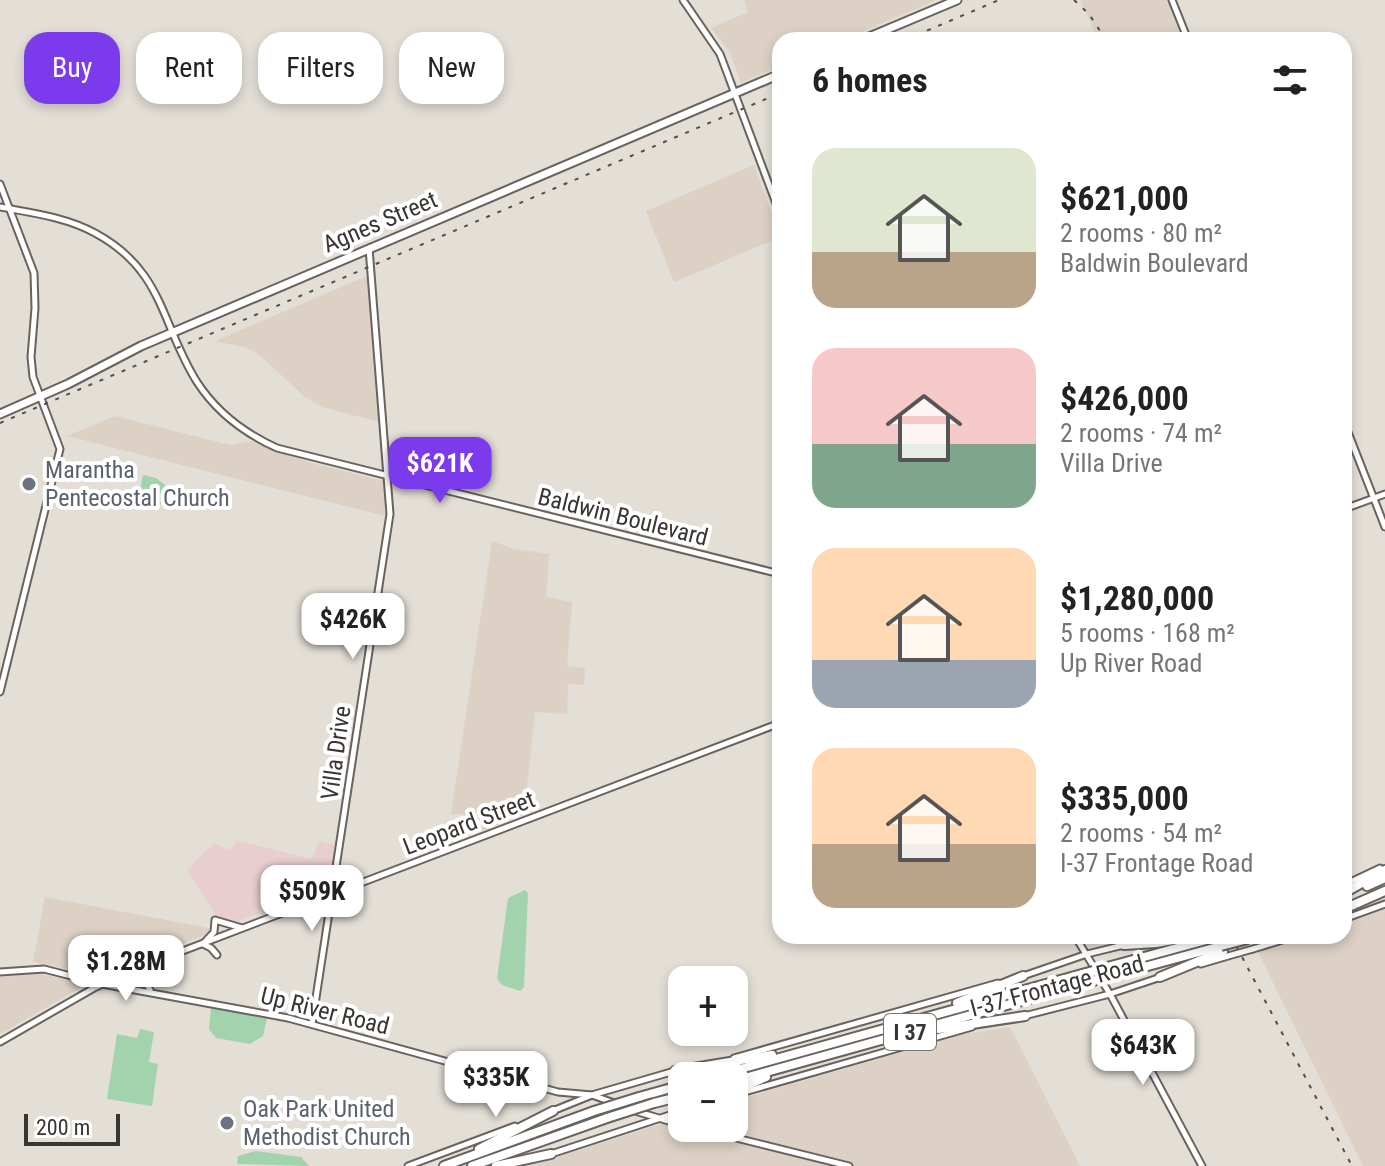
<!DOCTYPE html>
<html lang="en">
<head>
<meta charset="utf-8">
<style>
	body { margin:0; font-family:"Roboto Condensed",sans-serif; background:#f6f6f6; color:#222; height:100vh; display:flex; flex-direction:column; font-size:30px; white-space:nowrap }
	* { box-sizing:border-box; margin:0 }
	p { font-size:26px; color:#767676 }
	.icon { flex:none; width:44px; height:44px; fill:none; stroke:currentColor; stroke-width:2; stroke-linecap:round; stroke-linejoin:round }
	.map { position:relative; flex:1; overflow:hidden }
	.panel { position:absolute; left:772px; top:32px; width:580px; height:912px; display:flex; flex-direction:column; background:#fff; border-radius:24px; box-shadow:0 4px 12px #0003 }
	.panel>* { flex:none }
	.banner { position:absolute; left:24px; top:32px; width:628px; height:72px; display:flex; gap:16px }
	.controls { position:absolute; left:668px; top:966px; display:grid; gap:16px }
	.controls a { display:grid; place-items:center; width:80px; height:80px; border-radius:16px; background:#fff; box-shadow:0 4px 12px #0003; font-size:40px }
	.scale { position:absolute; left:24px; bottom:20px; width:96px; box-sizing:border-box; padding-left:8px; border:4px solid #383533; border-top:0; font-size:22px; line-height:28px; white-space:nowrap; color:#383533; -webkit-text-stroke:6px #fff; paint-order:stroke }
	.price { position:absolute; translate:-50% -68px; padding:0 18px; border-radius:16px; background:#fff; color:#222; font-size:26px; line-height:52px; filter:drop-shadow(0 2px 4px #0008) }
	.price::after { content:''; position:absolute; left:50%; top:48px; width:24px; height:18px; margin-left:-12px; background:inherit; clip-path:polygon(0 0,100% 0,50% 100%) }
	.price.current { background:#7c3aed; color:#fff }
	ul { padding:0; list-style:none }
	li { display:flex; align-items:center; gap:24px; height:200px; padding:0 40px }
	li span { display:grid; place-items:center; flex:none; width:224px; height:160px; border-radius:24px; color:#555 }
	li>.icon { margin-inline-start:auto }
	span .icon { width:96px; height:96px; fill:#fffc; stroke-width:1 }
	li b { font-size:34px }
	h2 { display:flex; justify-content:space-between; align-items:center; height:96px; padding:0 40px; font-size:34px }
	.pill { padding:0 28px; border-radius:24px; background:#fff; box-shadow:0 4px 12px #0003; font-size:28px; line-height:72px }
	.pill.current { background:#7c3aed; color:#fff }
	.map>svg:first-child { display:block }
	.built { fill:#dcd1c4 }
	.education { fill:#e8cece }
	.green { fill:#a3d3ac }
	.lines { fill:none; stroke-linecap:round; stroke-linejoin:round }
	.tertiary-casing { stroke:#68635d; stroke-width:9 }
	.secondary-casing { stroke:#68635d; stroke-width:9 }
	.primary-casing { stroke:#68635d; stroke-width:11 }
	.motorway-casing { stroke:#68635d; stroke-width:12 }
	.tertiary { stroke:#fff; stroke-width:5 }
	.secondary { stroke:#fff; stroke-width:5 }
	.primary { stroke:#fff; stroke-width:7 }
	.motorway { stroke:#fff; stroke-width:8 }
	.rail { stroke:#514e4b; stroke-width:2; stroke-dasharray:4 8; stroke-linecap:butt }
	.secondary-bridge-casing { stroke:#68635d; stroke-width:9; stroke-linecap:butt }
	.motorway-bridge-casing { stroke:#68635d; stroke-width:12; stroke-linecap:butt }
	.secondary-bridge { stroke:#fff; stroke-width:5 }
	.motorway-bridge { stroke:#fff; stroke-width:8 }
	.worship-dot { fill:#6b7280; stroke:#fff; stroke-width:3 }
	.labels { text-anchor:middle; stroke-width:8; stroke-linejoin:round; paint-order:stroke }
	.shield { fill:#fff; stroke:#747270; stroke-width:2 }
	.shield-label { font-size:22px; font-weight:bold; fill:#383533 }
	.street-label { font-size:24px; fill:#383533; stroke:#fff }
	.worship-label { font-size:24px; fill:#5b616d; stroke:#fff; text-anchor:start }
</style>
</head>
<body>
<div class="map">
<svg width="1385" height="1166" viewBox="0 0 1385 1166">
	<rect width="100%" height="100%" fill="#e3ded6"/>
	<g class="built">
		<path d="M744 0H937L842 40H780V66L741 83 730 52 711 28 748 12Z"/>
		<path d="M1081 0H1168L1185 40H1098Z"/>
		<path d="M754 165 780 237 674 282 646 211Z"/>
		<path d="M370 275 380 422 325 408 306 398 261 356 245 347 218 342 217 340Z"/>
		<path d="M115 416 230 445 251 441 311 463 384 481 385 516 67 436Z"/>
		<path d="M492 541 514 549 549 554 546 597 572 602 567 666 585 668 584 685 568 684 567 714 535 712 524 814 471 835 463 814H451Z"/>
		<path d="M45 897 209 928 208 934 113 971 95 974 33 962Z"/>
		<path d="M1385 909V1166H1363L1258 952 1315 936H1344V925Z"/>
		<path d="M36 973 77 982 80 988 0 1034V977Z"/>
		<path d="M1010 1027 1080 1166H530L682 1117V1128H734V1101L964 1034Z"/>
	</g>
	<path class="education" d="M237 841 312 859 319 841 337 846 330 887 233 923 218 918 187 870 214 843 230 850Z"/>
	<g class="green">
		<path d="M143 475 156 478 165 485 167 495 161 504 150 507 137 505Z"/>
		<path d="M525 890 528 893 524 987 520 991 502 985 497 979 508 898Z"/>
		<path d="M211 1008 267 1018 263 1036 250 1044 216 1038 209 1029Z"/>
		<path d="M140 1029 154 1032 149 1062 158 1064 152 1106 107 1099 117 1034 137 1038Z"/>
		<path d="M256 1151 301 1157 309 1166 237 1164 238 1156Z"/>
	</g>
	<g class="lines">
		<defs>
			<g id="tertiary">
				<path d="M683 0 720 54 780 214"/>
				<path d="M1172 0 1188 40"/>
				<path d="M0 184 34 273 35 308 31 357 33 377 60 449 0 692"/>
				<path d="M1344 422 1385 527"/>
				<path d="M138 968 150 990"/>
				<path d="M0 972 44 969 102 984 288 1018 558 1092 592 1095 614 1103"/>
				<path d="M1110 994 1202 1166"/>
				<path d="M312 1024 390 514 369 248"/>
				<path d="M635 1111 682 1125"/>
				<path d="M696 1128 849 1166"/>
			</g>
			<g id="secondary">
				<path d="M0 207C32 213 66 217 95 233 164 270 161 325 197 382 217 413 244 433 277 448L780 574"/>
				<path d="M1344 509 1385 494"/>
				<path d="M1344 885 1380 868"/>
				<path d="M1344 919 1385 904"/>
				<path d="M1075 936 1095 969"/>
				<path d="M1150 940 1168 936"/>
				<path d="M1253 949 1296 936"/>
				<path d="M217 955 211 948 203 944 214 932 215 920 242 928"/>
				<path d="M1201 964 1228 956"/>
				<path d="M1023 976 1087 954 1124 945"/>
				<path d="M1100 978 1110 994"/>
				<path d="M1024 1016 1110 994 1161 977"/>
				<path d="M0 1042 94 988 138 968 780 723"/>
				<path d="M734 1058 998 983"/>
				<path d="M734 1095 972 1027"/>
				<path d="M550 1112 592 1095 678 1070"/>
				<path d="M551 1154 682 1111"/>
				<path d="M408 1166 515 1126"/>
			</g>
			<g id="primary">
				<path d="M862 40 957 0"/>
				<path d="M0 414 68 384 141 346 780 74"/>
			</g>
			<g id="motorway">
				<path d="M1367 886 1385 878"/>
				<path d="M1344 893 1385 870"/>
				<path d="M1344 909 1385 891"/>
				<path d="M1124 945 1156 943 1195 936"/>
				<path d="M1111 966 1221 936"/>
				<path d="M1115 975 1221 946"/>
				<path d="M1160 977 1223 951"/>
				<path d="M957 1003 1023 976"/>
				<path d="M939 1029 1025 1016"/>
				<path d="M675 1071 772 1055"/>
				<path d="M715 1076 1082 974"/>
				<path d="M734 1081 1086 983"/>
				<path d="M734 1091 766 1077"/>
				<path d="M639 1097 682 1085"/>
				<path d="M654 1103 682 1096"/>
				<path d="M479 1149 553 1111"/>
				<path d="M444 1166 594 1111"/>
				<path d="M472 1166 607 1118"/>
				<path d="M496 1166 551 1154"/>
			</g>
		</defs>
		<use href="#tertiary" class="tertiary-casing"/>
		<use href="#secondary" class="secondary-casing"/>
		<use href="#primary" class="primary-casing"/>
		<use href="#motorway" class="motorway-casing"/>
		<use href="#tertiary" class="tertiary"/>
		<use href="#secondary" class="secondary"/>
		<use href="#primary" class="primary"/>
		<use href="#motorway" class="motorway"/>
		<g class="rail">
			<path d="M1074 0 1089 14 1106 40"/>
			<path d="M905 40 999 0"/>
			<path d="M0 423 780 93"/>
			<path d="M1231 936 1352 1166"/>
		</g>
		<defs>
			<path id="secondary-bridge" d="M1228 956 1253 949"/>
			<g id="motorway-bridge">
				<path d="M1221 946 1248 939"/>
				<path d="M1082 974 1111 966"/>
				<path d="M1086 983 1115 975"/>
				<path d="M594 1111 639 1097"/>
				<path d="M607 1118 654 1103"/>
			</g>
		</defs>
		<use href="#secondary-bridge" class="secondary-bridge-casing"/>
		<use href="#motorway-bridge" class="motorway-bridge-casing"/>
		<use href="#secondary-bridge" class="secondary-bridge"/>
		<use href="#motorway-bridge" class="motorway-bridge"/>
	</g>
	<g class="worship-dot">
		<circle cx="29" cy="484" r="8"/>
		<circle cx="227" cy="1123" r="8"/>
	</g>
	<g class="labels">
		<rect class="shield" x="884" y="1014" width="52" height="36" rx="6"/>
		<g class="shield-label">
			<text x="910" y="1040">I 37</text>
		</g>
		<g class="street-label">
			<text transform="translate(380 222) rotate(-23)" y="8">Agnes Street</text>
			<text transform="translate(623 517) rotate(14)" y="8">Baldwin Boulevard</text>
			<text transform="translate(336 753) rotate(-82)" y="8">Villa Drive</text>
			<text transform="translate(469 823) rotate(-21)" y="8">Leopard Street</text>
			<text transform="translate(1057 986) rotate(-15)" y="8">I-37 Frontage Road</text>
			<text transform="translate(325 1011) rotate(14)" y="8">Up River Road</text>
		</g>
		<g class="worship-label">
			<text x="45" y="478">Marantha<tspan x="45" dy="28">Pentecostal Church</tspan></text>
			<text x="243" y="1117">Oak Park United<tspan x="243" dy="28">Methodist Church</tspan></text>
		</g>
	</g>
</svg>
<div class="controls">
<a>+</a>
<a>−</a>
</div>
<div class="scale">200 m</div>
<b class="price current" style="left:440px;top:505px">$621K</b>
<b class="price" style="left:353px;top:661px">$426K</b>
<b class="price" style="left:312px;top:933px">$509K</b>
<b class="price" style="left:126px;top:1003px">$1.28M</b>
<b class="price" style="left:1143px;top:1087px">$643K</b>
<b class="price" style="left:496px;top:1119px">$335K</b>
<div class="banner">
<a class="pill current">Buy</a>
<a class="pill">Rent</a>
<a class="pill">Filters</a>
<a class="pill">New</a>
</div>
<section class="panel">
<h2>6 homes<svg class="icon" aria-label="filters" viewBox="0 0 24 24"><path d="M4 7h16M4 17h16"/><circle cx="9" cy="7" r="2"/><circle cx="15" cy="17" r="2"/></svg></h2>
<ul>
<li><span style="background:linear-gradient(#dfe7d0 65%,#b9a48a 0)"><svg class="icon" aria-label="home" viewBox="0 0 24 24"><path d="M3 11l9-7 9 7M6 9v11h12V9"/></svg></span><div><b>$621,000</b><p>2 rooms · 80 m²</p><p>Baldwin Boulevard</p></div></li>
<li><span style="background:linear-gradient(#f6c9c9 60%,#7fa58c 0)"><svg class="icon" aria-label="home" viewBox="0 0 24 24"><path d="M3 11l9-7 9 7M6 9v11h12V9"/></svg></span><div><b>$426,000</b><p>2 rooms · 74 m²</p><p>Villa Drive</p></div></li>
<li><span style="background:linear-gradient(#ffd9b3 70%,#9aa5b1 0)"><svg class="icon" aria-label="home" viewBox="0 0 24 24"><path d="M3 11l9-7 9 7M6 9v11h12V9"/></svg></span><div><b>$1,280,000</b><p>5 rooms · 168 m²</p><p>Up River Road</p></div></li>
<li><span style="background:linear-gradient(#ffd9b3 60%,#b9a48a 0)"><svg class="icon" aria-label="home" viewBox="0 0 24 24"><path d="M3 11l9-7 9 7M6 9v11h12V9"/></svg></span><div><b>$335,000</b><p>2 rooms · 54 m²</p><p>I-37 Frontage Road</p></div></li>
</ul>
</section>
</div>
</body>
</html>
